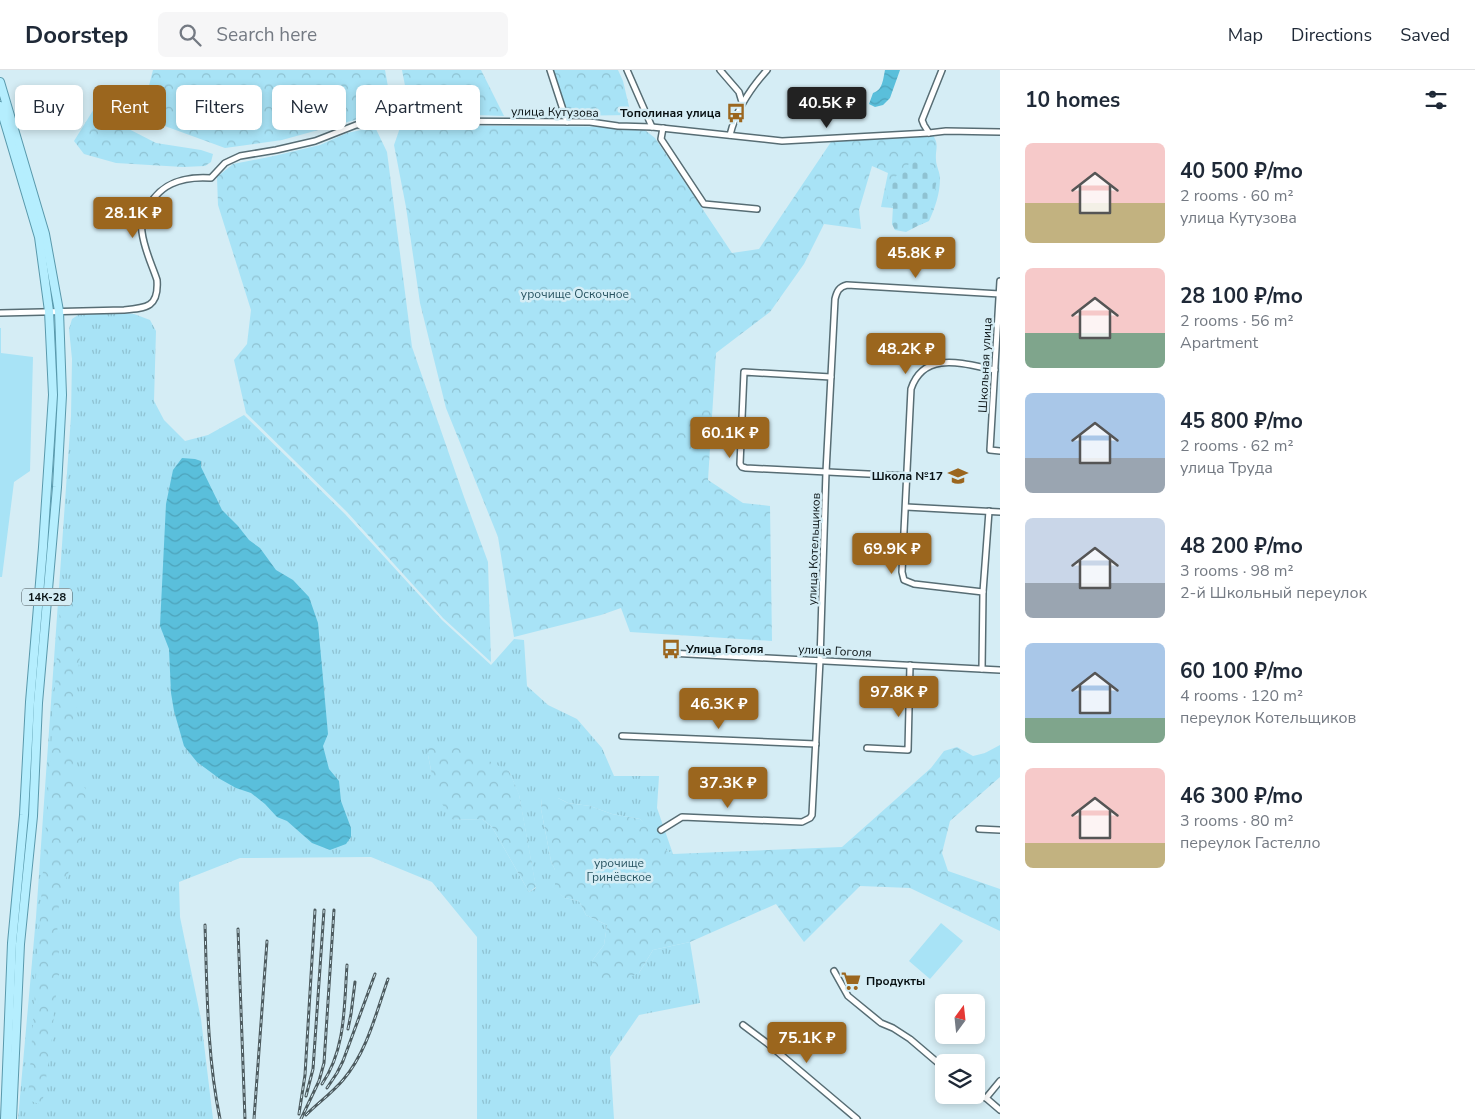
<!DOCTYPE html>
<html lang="en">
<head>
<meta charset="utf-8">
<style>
	body { margin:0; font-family:"Nunito Sans",sans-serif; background:#f6f6f7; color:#1f2937; height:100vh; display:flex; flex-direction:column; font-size:19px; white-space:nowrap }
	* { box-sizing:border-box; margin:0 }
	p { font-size:16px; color:#747a83 }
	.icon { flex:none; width:28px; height:28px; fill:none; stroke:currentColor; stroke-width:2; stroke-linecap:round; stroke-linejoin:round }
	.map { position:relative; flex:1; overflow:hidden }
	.details { display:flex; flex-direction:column; background:#fff; width:475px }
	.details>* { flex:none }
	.banner { position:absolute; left:15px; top:15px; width:475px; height:45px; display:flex; gap:10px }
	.needle { width:32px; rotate:15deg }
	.tools { position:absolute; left:935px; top:924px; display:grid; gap:10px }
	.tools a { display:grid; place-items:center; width:50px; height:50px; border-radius:8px; background:#fff; box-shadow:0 2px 8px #0003; font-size:25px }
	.price { position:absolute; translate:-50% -42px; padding:0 11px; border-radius:5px; background:#9b661e; color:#fff; font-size:16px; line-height:32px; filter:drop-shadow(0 1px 2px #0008) }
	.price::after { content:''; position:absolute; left:50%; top:30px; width:15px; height:11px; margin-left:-8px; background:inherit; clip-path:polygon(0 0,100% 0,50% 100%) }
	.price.on { background:#222; color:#fff }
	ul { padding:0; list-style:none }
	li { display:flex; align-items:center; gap:15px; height:125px; padding:0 25px }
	li span { display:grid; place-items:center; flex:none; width:140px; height:100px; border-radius:8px; color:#555 }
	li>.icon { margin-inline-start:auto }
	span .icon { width:60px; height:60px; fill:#fffc; stroke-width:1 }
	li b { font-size:21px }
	h2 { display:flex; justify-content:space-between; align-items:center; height:60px; padding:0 25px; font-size:21px }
	.tag { padding:0 18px; border-radius:8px; background:#fff; box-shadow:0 2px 8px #0003; font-size:18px; line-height:45px }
	.tag.on { background:#9b661e; color:#fff }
	header { display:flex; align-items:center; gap:30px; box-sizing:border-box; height:70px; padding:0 25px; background:#fff; border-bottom:1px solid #e0e1e3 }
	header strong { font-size:24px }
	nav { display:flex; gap:28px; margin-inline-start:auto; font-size:18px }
	.search { width:350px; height:45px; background:#f6f6f7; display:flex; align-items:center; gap:12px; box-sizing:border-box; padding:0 18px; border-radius:8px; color:#747a83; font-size:19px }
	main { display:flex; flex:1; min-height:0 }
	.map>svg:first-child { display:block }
	.grass { fill:url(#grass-tufts); fill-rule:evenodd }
	.forest { fill:url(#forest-crowns) }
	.cemetery { fill:url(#cemetery-stones) }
	.garden { fill:#a8e3f6 }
	.water { fill:url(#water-waves) }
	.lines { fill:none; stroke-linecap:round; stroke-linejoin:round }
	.street-casing { stroke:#576d74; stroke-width:8 }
	.primary-casing { stroke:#5999ac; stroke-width:10 }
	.street { stroke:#fff; stroke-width:5 }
	.primary { stroke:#b5eefe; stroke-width:8 }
	.rail-casing { stroke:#4d5b5f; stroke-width:3 }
	.rail { stroke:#d5edf5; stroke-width:1; stroke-dasharray:4; stroke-linecap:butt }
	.labels { text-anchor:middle; stroke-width:5; stroke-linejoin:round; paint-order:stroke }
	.shield { fill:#d5edf5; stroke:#465357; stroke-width:1 }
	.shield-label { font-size:11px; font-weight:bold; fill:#081113 }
	.street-label { font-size:12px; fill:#081113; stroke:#d5edf5 }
	.poi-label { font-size:12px; font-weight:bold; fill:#081113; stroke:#d5edf5; text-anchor:end }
	.park-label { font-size:12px; fill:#285461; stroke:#d5edf5 }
</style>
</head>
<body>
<header>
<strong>Doorstep</strong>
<div class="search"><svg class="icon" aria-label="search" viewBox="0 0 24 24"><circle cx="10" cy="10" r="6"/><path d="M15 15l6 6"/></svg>Search here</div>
<nav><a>Map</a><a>Directions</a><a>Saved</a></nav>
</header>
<main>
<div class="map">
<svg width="1000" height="1049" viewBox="0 0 1000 1049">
	<defs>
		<pattern id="grass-tufts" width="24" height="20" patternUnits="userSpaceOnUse" patternTransform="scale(1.25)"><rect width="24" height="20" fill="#a8e3f6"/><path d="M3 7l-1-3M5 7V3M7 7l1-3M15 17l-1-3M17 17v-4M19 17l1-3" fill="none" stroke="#8fc2d2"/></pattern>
		<pattern id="forest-crowns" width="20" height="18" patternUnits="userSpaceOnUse" patternTransform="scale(1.25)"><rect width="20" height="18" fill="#a8e3f6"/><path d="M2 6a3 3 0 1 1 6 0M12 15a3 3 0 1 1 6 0" fill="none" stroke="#8fc2d2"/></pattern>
		<pattern id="cemetery-stones" width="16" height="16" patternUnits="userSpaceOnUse" patternTransform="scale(1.25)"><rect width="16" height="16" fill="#a8e3f6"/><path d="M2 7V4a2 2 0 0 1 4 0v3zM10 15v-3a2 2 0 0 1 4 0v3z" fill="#8fc2d2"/></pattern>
		<pattern id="water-waves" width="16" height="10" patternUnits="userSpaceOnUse" patternTransform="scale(1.25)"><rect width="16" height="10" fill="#5abfdb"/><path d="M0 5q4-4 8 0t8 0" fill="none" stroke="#4da3bb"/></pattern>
	</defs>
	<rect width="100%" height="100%" fill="#d5edf5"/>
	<path class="grass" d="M96 240 134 244 150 250 156 261 154 331 164 350 185 371 208 365 244 345 345 444 442 550 491 595 514 569 524 570 527 616 548 635 577 649 602 678 614 706H659L657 738 673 784 666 780 650 759 640 749 612 744 590 736 568 733 558 728 542 729 541 739 551 791 555 800V820L565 828 579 831 586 845 607 855 604 875 592 891 639 903 653 880 690 872 700 933 639 945 610 987 614 1049H477V867L432 812 371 787 240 788 179 812 180 847 201 949 213 1049H18L36 847 71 346 72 289 69 259 72 249 81 243ZM428 685 509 701 519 725 536 818 529 822 492 757 482 749 453 750 431 700Z"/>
	<g class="forest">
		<path d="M153 0H385L390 28 380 43 282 70 225 78 162 55 144 35Z"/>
		<path d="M402 0H481L504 46 422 43 408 31Z"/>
		<path d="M552 0H618L623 11 631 45 566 46Z"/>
		<path d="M97 34 119 54 156 73 201 80 213 84 211 92 205 96 183 97 116 93 84 84 74 71Z"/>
		<path d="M401 55 641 57 655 68 732 183 759 179 833 69 932 64C940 75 935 78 936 90 936 96 940 102 940 109 940 123 935 138 929 151L920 155 896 148 893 138 881 137 888 103 872 96 859 140 861 159 824 154 804 194 770 242 716 283 708 410 743 433 770 436 772 571 630 562 621 538 601 545 514 567 498 467 446 338 420 233 406 137 394 75Z"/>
		<path d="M375 57 387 82 412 277 464 427 488 492 491 592 443 548 347 442 246 343 234 290 247 274 251 240 218 135 217 107 233 94 274 86 320 75 347 63Z"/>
		<path d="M67 527H72L79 536 80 547V586L75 623 77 635 73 673 76 698 72 708 74 714H80L85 718 87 747 80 773 65 811 59 834 57 865 59 877V908L54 938 53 962 42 1035 28 1030 60 539 62 531Z"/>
		<path d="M426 672 456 677 487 690 509 701 519 724 536 817 529 822 492 757 482 749 453 750 436 725 428 685Z"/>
		<path d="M1000 675V707L950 751 942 783 948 801 1000 819V861L910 818 860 816 804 872 776 834 690 872 653 880 639 903 608 916 597 911 592 891 604 875 607 855 586 845 579 831 565 828 555 821V800L551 791 541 739 542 728H558L568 733 590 736 612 744 640 749 663 768 666 780 673 784 842 777 931 698 944 681 957 677 973 686 985 683Z"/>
	</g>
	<path class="cemetery" d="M929 91 937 109 929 150 906 162 895 160 892 154 893 136H885L892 110 911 92Z"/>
	<g class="garden">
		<path d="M0 258H1V283L33 287 30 401 14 412 2 507H0Z"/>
		<path d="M941 853 963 871 930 909 909 891Z"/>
	</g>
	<g class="water">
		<path d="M885 0H900L890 28 883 35 875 37 869 34 873 23C883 20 883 9 885 0Z"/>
		<path d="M182 388 195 389 201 391V397L222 440 238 456 249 470 260 478 276 500 293 510 309 527 318 553 328 664 323 676 329 699 339 711 341 731 351 758V767L346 774 330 780 312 773 287 751 277 747 265 734 251 723 236 718 220 709 197 692 184 676 174 641 171 623 169 579 160 556 166 434 173 400Z"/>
	</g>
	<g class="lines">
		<defs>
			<g id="street">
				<path d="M550 0 567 52"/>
				<path d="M627 0 652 57"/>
				<path d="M720 0 739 22 742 32"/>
				<path d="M663 58 661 69 704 134 757 139"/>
				<path d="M929 63 924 55 922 50 942 0"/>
				<path d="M730 65C736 40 750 19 767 0"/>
				<path d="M1000 211 990 380 1000 381"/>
				<path d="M0 243 124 240C147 238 159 237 157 210 152 195 144 179 142 162 141 156 143 149 145 144 157 114 181 106 211 108L225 93 240 86 276 80 315 71 356 55 397 51 590 52 618 56 652 57 782 71 929 63 946 61 1000 62"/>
				<path d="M831 307 744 302 740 394 742 397 746 398 908 406"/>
				<path d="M906 437 1000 442"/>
				<path d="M983 522 914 514 904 510 902 502 911 319C924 280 964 294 995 300"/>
				<path d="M669 583 1000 600"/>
				<path d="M982 599 983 522 989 441"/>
				<path d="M622 666 816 674"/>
				<path d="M867 678 908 680 910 595"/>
				<path d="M979 759 1000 760"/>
				<path d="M661 760 682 747 802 752 810 748 812 745 820 590 826 402 835 229C837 221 839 217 847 215L1000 224"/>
				<path d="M834 901 848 926 881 953 893 958 910 969 944 998"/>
				<path d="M743 955 767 973 857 1049"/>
				<path d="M976 1025 986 1028 1000 1040"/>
				<path d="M986 1028 1000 1011"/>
			</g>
			<g id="primary">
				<path d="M0 12 45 164 59 241 62 325 57 417 38 633 33 746 20 874 12 1049"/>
				<path d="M0 36 39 167 49 241 53 325 43 477 30 632 24 745 12 873 5 1049"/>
			</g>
		</defs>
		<use href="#street" class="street-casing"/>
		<use href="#primary" class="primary-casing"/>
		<use href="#street" class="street"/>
		<use href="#primary" class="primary"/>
		<defs>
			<g id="rail">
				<path d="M205 855C207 920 207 986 220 1049"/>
				<path d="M238 859 245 1049"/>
				<path d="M348 959 351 944 355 912"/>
				<path d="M322 1014C346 979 344 936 347 895"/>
				<path d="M327 1018 337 1003 343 991 375 904"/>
				<path d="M306 1026 313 999 324 840"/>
				<path d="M299 1044 305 1005 315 840"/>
				<path d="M306 1045C318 1033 332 1023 343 1010 367 982 376 943 388 909"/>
				<path d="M254 1049 267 871"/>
				<path d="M301 1049 319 1011 324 993 334 840"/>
			</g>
		</defs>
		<use href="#rail" class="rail-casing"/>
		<use href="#rail" class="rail"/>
	</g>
	<defs>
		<symbol id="bus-bare" viewBox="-9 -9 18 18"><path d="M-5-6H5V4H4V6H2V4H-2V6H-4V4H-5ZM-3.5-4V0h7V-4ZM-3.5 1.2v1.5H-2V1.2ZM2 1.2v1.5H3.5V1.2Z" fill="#9b661e" stroke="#d5edf5" stroke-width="2.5" paint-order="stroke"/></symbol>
		<symbol id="school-bare" viewBox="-9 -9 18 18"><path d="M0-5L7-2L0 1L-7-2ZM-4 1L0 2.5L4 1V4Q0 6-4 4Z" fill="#9b661e" stroke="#d5edf5" stroke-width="2.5" paint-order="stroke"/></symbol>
		<symbol id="supermarket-bare" viewBox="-9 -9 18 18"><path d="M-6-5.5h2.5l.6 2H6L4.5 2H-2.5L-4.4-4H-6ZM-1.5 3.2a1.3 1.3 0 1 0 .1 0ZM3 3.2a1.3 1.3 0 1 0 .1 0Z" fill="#9b661e" stroke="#d5edf5" stroke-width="2.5" paint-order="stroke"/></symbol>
	</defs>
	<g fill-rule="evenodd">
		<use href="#bus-bare" x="722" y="29" width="28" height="28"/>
		<use href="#school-bare" x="944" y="392" width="28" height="28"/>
		<use href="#bus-bare" x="657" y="565" width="28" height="28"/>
		<use href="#supermarket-bare" x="837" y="897" width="28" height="28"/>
	</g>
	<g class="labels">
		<rect class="shield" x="22" y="518.5" width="50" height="17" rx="4"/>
		<g class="shield-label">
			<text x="47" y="531">14К-28</text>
		</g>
		<g class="street-label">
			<text transform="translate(555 42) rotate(1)" y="4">улица Кутузова</text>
			<text transform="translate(985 295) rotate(-87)" y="4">Школьная улица</text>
			<text transform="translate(814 479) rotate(-88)" y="4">улица Котельщиков</text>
			<text transform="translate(835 581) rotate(3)" y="4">улица Гоголя</text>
		</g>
		<g class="poi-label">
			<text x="721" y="47">Тополиная улица</text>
			<text x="943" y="410">Школа №17</text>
			<text x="686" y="583" text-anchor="start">Улица Гоголя</text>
			<text x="866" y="915" text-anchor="start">Продукты</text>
		</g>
		<g class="park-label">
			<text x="575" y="228">урочище Оскочное</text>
			<text x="619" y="797">урочище<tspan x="619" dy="14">Гринёвское</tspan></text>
		</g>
	</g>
</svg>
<div class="tools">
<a><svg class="needle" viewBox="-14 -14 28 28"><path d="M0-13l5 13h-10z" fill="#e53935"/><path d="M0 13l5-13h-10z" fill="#747a83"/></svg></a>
<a><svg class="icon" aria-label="layers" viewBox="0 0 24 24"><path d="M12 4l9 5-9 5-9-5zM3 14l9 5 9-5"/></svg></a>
</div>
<b class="price on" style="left:827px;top:59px">40.5K ₽</b>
<b class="price" style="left:133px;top:169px">28.1K ₽</b>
<b class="price" style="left:916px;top:209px">45.8K ₽</b>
<b class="price" style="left:906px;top:305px">48.2K ₽</b>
<b class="price" style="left:730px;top:389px">60.1K ₽</b>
<b class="price" style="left:892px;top:505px">69.9K ₽</b>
<b class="price" style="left:899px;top:648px">97.8K ₽</b>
<b class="price" style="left:719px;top:660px">46.3K ₽</b>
<b class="price" style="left:728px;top:739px">37.3K ₽</b>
<b class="price" style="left:807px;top:994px">75.1K ₽</b>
<div class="banner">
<a class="tag">Buy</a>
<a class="tag on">Rent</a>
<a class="tag">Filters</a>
<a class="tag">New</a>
<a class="tag">Apartment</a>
</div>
</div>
<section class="details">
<h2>10 homes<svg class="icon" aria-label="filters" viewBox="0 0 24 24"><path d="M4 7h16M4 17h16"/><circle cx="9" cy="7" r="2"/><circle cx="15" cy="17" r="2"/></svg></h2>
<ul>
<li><span style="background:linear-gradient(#f6c9c9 60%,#c2b280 0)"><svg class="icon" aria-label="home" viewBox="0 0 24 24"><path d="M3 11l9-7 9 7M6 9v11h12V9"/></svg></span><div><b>40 500 ₽/mo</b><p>2 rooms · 60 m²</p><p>улица Кутузова</p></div></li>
<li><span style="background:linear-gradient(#f6c9c9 65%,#7fa58c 0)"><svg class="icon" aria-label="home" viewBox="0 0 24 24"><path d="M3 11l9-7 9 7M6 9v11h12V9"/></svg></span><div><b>28 100 ₽/mo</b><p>2 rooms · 56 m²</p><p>Apartment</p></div></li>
<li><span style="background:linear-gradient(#a9c7e8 65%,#9aa5b1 0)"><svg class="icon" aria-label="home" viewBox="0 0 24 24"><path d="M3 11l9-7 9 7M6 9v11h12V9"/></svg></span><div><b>45 800 ₽/mo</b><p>2 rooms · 62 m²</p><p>улица Труда</p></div></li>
<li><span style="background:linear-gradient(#c9d6e8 65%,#9aa5b1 0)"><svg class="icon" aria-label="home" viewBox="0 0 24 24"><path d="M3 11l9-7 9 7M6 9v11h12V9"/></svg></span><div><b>48 200 ₽/mo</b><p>3 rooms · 98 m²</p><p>2-й Школьный переулок</p></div></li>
<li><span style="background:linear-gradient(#a9c7e8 75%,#7fa58c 0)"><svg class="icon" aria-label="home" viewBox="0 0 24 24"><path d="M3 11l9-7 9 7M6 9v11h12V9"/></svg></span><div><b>60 100 ₽/mo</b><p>4 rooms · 120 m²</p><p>переулок Котельщиков</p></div></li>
<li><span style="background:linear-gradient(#f6c9c9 75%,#c2b280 0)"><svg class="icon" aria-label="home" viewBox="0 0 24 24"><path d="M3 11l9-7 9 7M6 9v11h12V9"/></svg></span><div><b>46 300 ₽/mo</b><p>3 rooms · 80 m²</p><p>переулок Гастелло</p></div></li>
</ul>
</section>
</main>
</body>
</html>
